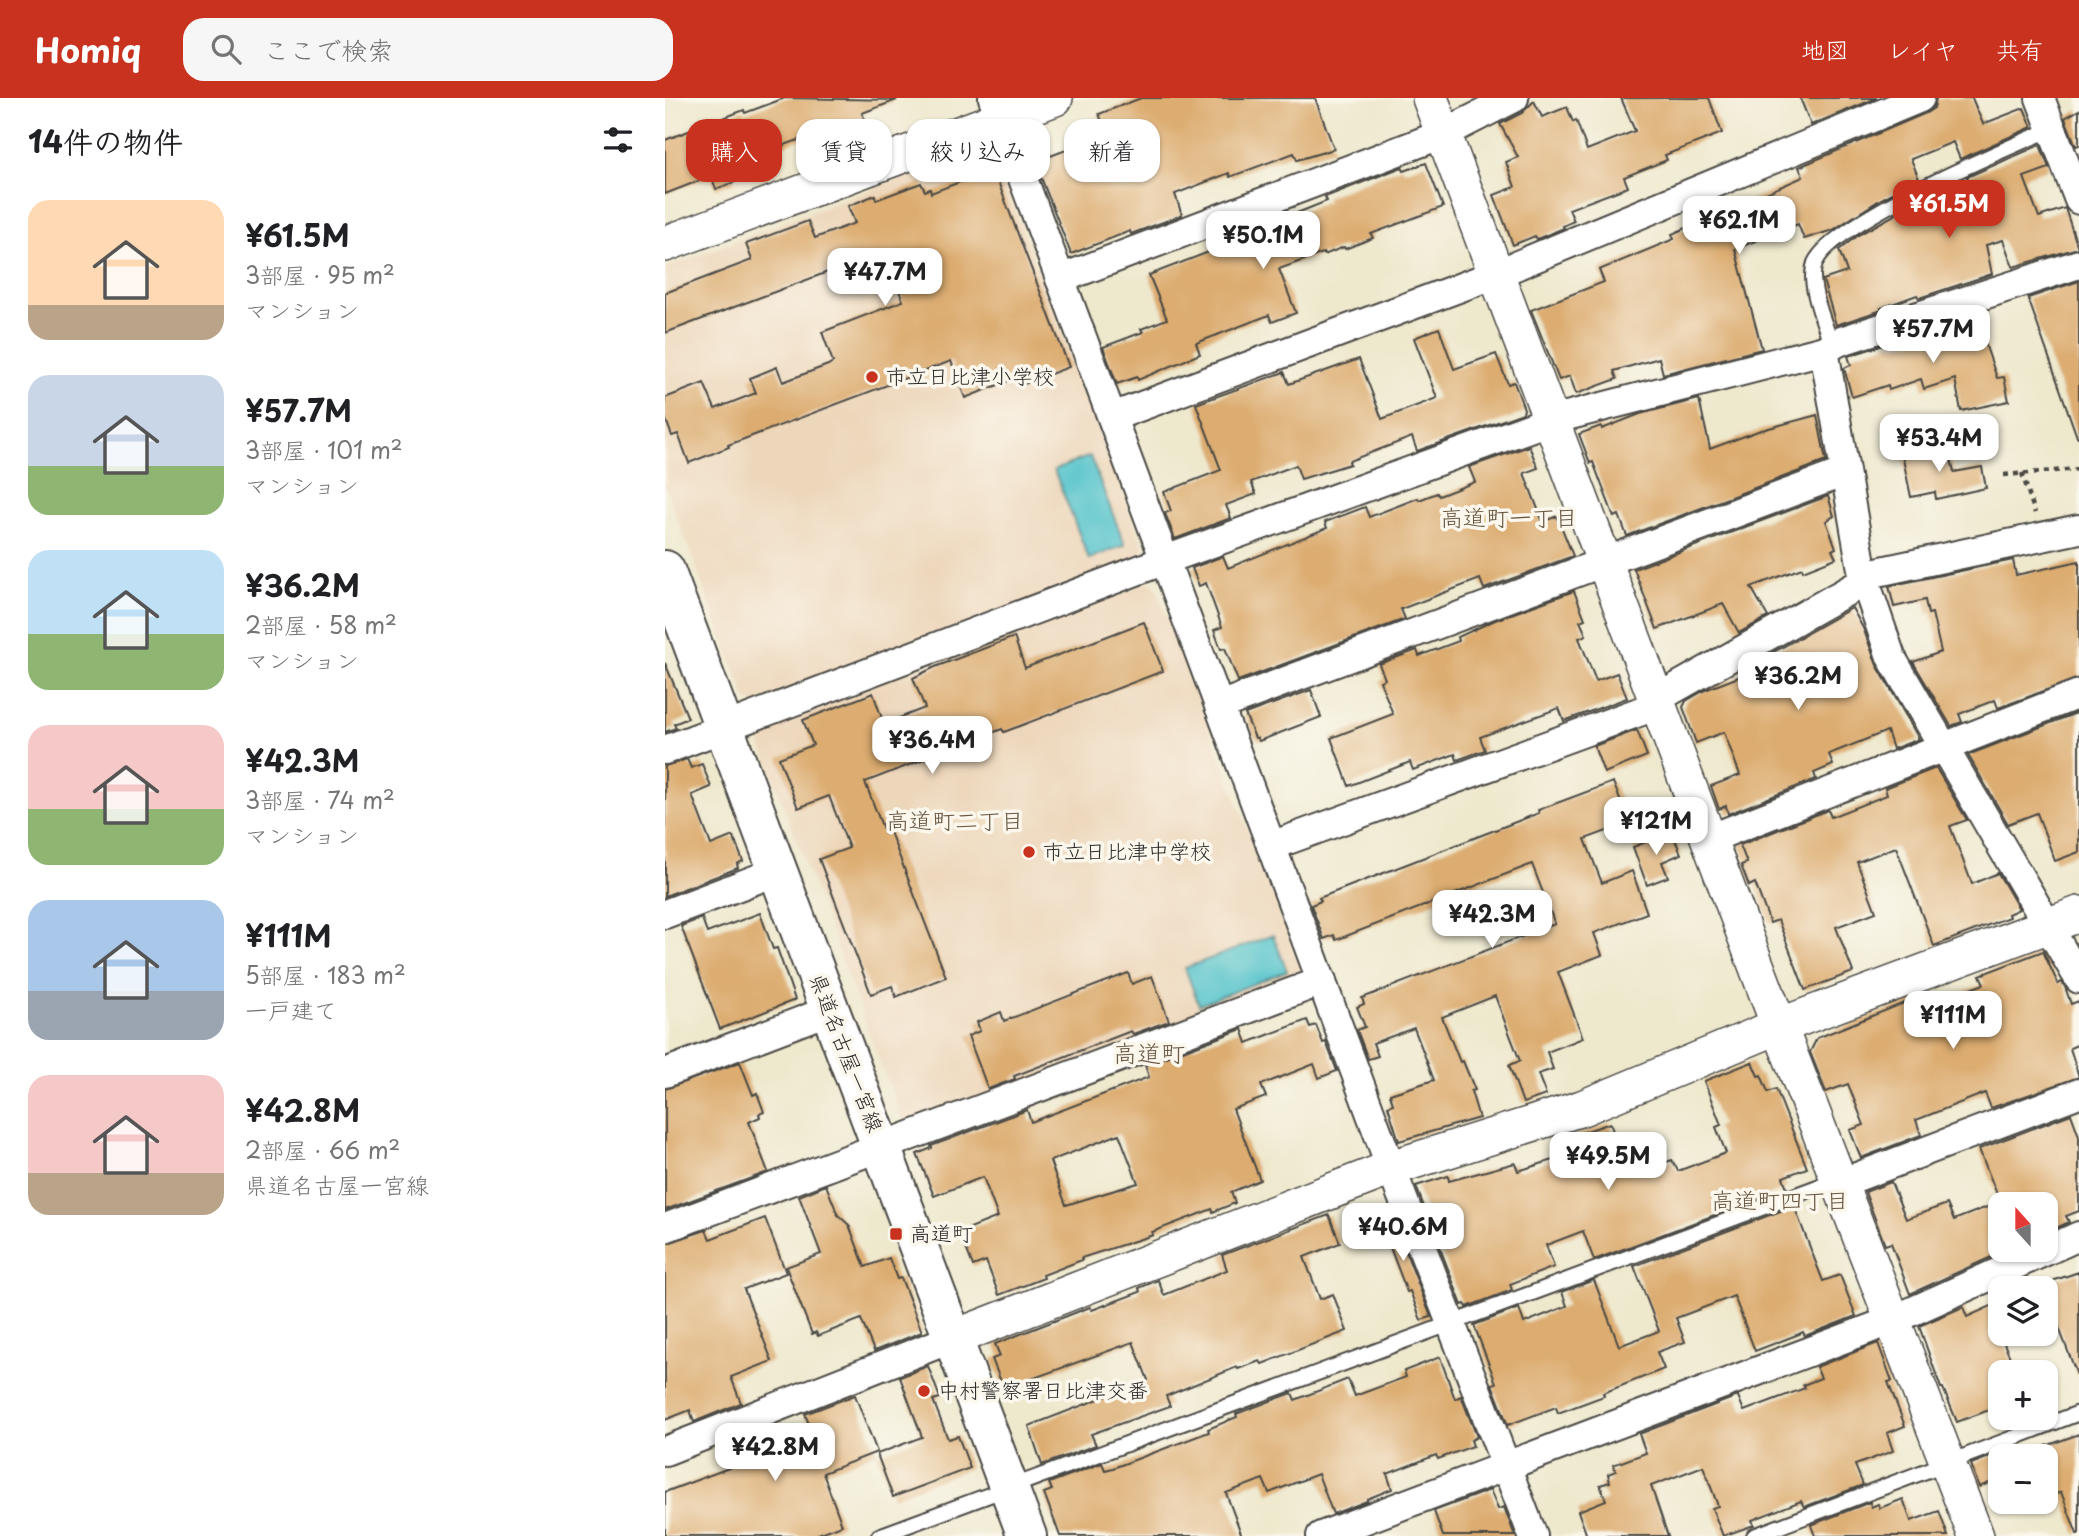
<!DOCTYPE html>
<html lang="ja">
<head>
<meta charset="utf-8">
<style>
	body { margin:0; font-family:"Playpen Sans","Klee One",sans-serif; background:#f6f6f6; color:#202124; height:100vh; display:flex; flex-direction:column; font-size:26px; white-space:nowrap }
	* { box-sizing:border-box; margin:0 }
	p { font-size:23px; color:#757577 }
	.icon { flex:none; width:38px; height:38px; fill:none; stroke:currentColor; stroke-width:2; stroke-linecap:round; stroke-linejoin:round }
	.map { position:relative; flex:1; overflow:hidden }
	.details { display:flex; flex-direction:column; background:#fff; width:665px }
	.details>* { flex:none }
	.guide { position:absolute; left:21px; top:21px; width:665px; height:63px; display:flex; gap:14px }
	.needle { width:46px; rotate:339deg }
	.fabs { position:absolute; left:1323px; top:1094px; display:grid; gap:14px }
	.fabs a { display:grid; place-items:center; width:70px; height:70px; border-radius:14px; background:#fff; box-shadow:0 2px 5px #0004; font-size:35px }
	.price { position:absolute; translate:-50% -60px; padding:0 16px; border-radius:14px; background:#fff; color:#222; font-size:23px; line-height:46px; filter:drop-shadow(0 2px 4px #0008) }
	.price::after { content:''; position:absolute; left:50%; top:42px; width:21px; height:16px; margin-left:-10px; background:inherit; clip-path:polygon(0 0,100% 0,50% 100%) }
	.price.active { background:#c8321e; color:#fff }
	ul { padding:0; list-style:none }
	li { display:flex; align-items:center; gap:21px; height:175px; padding:0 28px }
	li span { display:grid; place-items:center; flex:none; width:196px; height:140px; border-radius:21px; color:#555 }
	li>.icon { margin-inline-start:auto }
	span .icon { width:84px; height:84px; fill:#fffc; stroke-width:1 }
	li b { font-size:30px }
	h2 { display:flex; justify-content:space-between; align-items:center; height:84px; padding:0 28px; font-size:30px }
	.tag { padding:0 24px; border-radius:21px; background:#fff; box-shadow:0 2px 5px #0004; font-size:24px; line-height:63px }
	.tag.active { background:#c8321e; color:#fff }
	header { display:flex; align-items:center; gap:42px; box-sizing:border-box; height:98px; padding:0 35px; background:#c8321e; color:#fff }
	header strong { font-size:33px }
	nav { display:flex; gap:38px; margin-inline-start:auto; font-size:24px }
	.search { width:490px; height:63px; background:#f6f6f6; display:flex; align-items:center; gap:18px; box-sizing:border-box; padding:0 24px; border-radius:21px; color:#757577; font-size:26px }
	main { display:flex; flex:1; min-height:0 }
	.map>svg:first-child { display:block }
	.built { fill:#edd7bb }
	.water { fill:#58c5cc; stroke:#42787c; stroke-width:2 }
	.building { fill:#dcac6f; fill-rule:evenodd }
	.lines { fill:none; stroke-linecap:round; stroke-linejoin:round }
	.service-casing { stroke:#484743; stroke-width:18 }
	.minor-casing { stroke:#484743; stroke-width:32 }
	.tertiary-casing { stroke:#484743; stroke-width:38 }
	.secondary-casing { stroke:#484743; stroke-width:42 }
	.path { stroke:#484743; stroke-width:4.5; stroke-dasharray:5 5; stroke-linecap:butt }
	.service { stroke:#fff; stroke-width:14 }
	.minor { stroke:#fff; stroke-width:28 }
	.tertiary { stroke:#fff; stroke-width:35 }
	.secondary { stroke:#fff; stroke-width:38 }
	.poi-dot { fill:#c8321e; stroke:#fbf7ec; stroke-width:2.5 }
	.labels { text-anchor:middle; stroke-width:7; stroke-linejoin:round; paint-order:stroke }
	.poi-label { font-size:21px; fill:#2b2b2b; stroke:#fbf7ec; text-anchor:start }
	.street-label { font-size:21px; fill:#2b2b2b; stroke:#fbf7ec }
	.neighbourhood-label { font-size:23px; fill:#695843; stroke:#fbf7ec }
	.quarter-label { font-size:24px; fill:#695843; stroke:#fbf7ec }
</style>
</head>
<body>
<header>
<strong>Homiq</strong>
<div class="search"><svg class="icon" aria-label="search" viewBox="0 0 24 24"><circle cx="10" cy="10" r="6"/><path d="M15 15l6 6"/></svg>ここで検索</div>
<nav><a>地図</a><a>レイヤ</a><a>共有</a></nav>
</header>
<main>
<section class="details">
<h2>14件の物件<svg class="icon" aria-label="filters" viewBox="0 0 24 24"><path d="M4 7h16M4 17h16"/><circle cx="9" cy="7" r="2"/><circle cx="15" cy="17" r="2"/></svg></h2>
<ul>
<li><span style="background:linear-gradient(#ffd9b3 75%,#b9a48a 0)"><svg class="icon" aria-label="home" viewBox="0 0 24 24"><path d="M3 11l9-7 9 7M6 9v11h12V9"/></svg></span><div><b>¥61.5M</b><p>3部屋 · 95 m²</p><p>マンション</p></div></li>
<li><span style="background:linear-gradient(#c9d6e8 65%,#8fb573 0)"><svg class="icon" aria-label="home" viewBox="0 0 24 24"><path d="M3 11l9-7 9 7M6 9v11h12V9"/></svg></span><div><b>¥57.7M</b><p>3部屋 · 101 m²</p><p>マンション</p></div></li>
<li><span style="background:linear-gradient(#bfe0f5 60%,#8fb573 0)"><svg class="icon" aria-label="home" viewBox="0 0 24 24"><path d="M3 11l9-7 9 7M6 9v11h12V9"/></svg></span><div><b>¥36.2M</b><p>2部屋 · 58 m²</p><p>マンション</p></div></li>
<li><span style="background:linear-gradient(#f6c9c9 60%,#8fb573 0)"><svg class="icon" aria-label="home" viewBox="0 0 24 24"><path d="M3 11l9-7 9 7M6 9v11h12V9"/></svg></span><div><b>¥42.3M</b><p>3部屋 · 74 m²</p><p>マンション</p></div></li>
<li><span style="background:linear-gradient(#a9c7e8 65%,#9aa5b1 0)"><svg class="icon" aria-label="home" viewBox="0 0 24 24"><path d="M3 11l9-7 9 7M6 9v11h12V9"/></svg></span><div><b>¥111M</b><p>5部屋 · 183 m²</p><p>一戸建て</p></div></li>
<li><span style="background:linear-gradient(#f6c9c9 70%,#b9a48a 0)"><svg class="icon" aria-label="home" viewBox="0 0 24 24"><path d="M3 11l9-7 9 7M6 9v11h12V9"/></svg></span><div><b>¥42.8M</b><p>2部屋 · 66 m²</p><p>県道名古屋一宮線</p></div></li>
</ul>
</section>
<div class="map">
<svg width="1414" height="1438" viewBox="0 0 1414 1438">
	<rect width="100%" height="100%" fill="#fbf7ec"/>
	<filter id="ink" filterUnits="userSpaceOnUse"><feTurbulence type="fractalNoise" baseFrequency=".0143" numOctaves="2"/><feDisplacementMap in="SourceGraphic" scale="14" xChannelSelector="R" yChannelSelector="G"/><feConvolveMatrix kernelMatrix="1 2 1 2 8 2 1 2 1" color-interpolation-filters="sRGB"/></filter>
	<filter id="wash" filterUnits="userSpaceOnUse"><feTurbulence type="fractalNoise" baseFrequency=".00686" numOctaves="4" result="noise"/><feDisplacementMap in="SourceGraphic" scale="28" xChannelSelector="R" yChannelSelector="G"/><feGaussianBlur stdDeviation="1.57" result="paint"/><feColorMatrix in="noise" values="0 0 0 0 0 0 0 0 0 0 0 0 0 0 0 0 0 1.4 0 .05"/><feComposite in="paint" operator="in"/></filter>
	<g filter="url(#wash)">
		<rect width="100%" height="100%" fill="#eee8cd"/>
		<g class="built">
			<path d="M320 48 328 53 479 450 474 462 92 607 81 601 0 388V170Z"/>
			<path d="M484 484 490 488 635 869 633 881 245 1028 237 1022 93 639 96 629Z"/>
		</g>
		<g class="water">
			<path d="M425 358 460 447 424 461 389 372Z"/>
			<path d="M608 837 622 873 534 907 520 870Z"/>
		</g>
		<g id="blocks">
			<g class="building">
				<path d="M120 0 232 2 197 15 208 42 145 66 136 41 89 58 91 63 66 73 70 84 51 91 46 78 0 96V42L79 12 80 15Z"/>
				<path d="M476 0H650L669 51 632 62 629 55 565 79 564 75 510 96 517 117 466 136 465 133 406 156 370 64 442 36 434 16Z"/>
				<path d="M956 0H1044L1057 35 1000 57 1002 62 959 79 963 89 904 111 909 123 898 128 899 130 872 141 870 138 848 147 829 97 850 89 841 64 853 59 835 26 857 15 869 3 877 19 902 9 908 24 911 22 922 52 970 33Z"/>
				<path d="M1135 0H1212L1146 27Z"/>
				<path d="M1271 0H1307L1318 26 1359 10 1367 29 1295 61 1288 44 1246 61 1254 81 1216 101 1168 132 1139 141 1133 126 1070 151 1097 251 998 276 994 260 949 273 952 281 911 296 905 278 894 282 866 212 939 184 934 172 1009 141 1007 136 1138 79 1134 69 1261 15 1269 10Z"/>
				<path d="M1414 12V47L1411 48 1400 20Z"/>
				<path d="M1375 47 1384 70 1359 79 1374 119 1400 110 1413 150 1348 169 1338 142 1321 147 1327 176 1254 200 1252 197 1216 210 1217 212 1171 227 1158 182 1182 174 1174 152 1193 137 1262 99 1303 83 1302 79Z"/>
				<path d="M320 50 404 269 354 288 351 280 300 300 286 263 63 347 64 349 24 365 13 336 7 338 0 319V300L39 285 50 311 91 295 85 280 112 269 118 284 163 267 168 264 157 234 238 203 222 161 203 169 200 160 0 235V195L87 162 81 146 143 123 150 140 190 125 183 108 210 97 211 102 256 85 260 93 265 91 266 95 303 81 295 60Z"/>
				<path d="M761 65 778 109 706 136 708 140 680 151 679 149 659 157 658 155 614 171 631 215 607 224 604 217 531 245 535 256 473 282 472 279 452 286 438 249 478 234 476 231 502 221 484 177 549 152 551 157 636 124 632 115 662 103 660 99 737 69 739 73Z"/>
				<path d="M1414 183V339H1412L1363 200Z"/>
				<path d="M1310 217 1332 280 1339 279 1344 303 1296 313 1290 281 1259 291 1256 281 1224 292 1223 287 1187 299 1179 270 1186 267 1183 258 1228 244 1229 248 1266 236 1265 232Z"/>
				<path d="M774 230 789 271 831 256 843 286 849 284 859 311 858 315 752 353 747 339 684 363 685 366 636 381 631 367 586 384 591 396 561 407 566 420 510 441 500 415 506 413 499 394 556 372 531 306 619 274 624 286 694 261 717 321 772 300 749 240Z"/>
				<path d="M1034 301 1045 351 1093 333 1152 317 1161 363 962 438 954 417 949 419 928 364 925 365 914 336 936 328 937 331 975 316Z"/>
				<path d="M1283 347 1289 374 1317 369 1321 390 1271 401 1270 394 1246 399 1237 356Z"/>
				<path d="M864 348 873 370 859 375 878 424 892 418 908 458 819 491 815 481 736 511 740 521 573 583 560 550 556 551 549 532 557 529 541 485 534 488 527 470 558 458 563 470 662 430 660 424 700 409 704 419 753 400 754 402 772 395 774 398 810 384 804 369Z"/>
				<path d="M1163 398 1169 418 1161 423 1171 450 1167 452 1171 460 1138 473 1137 470 1086 489 1103 519 1074 535 1058 506 992 531 969 471Z"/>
				<path d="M1348 462 1351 477 1414 463V580L1333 610 1330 602 1294 616 1297 624 1286 628 1248 564 1276 554 1267 515 1263 516 1260 502 1229 509 1224 488Z"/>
				<path d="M909 493 920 521 915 523 921 537 914 540 931 583 952 575 962 600 899 623 894 610 815 639 820 652 792 662 790 656 748 672 745 664 684 688 666 640 728 616 715 583 720 581 714 566 752 552 754 558 794 543 793 539 830 522Z"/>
				<path d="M1187 510 1198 530 1212 567 1254 641 1228 651 1222 633 1164 656 1168 667 1149 675 1151 681 1063 716 1061 708 1054 711 1046 688 1075 677 1059 634 1031 645 1018 609 1021 603 1040 592 1084 575 1082 569Z"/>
				<path d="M479 524 498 573 339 634 337 631 200 684 220 736 225 734 281 879 231 899 227 888 206 896 154 761 184 750 164 698 133 710 114 660 148 647 138 622 208 595 219 626 260 610 248 580 270 569 349 539 360 570Z"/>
				<path d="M0 565 23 620 9 626 11 630 0 634Z"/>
				<path d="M646 592 656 619 594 643 592 640H590L580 616Z"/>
				<path d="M1414 614V754L1390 763 1372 715 1343 726 1303 657Z"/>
				<path d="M972 632 982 658 939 675 929 648Z"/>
				<path d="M22 661 26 670 37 666 46 689 27 697 46 747 68 738 78 763 72 766 73 770 0 798V668Z"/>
				<path d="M1271 670 1302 722 1285 728 1307 786 1333 775 1354 811 1343 816 1344 819 1269 848 1231 749 1192 764 1211 814 1171 829 1188 874 1140 892 1113 822 1105 825 1090 785 1084 788 1076 767 1082 765 1075 747 1163 712 1166 719 1222 697 1220 690Z"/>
				<path d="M948 684 964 725 920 741 937 785 967 773 982 815 929 835 937 857 893 874 918 940 882 954 888 971 873 976 881 997 858 1005 844 967 855 963 830 898 777 919 795 964 798 963 810 992 806 993 814 1020 734 1043 723 1008 728 1006 725 996 769 982 749 930 708 945 713 958 703 961 692 932 700 929 692 909 699 906 697 900 890 826 867 766 671 842 669 837 659 841 646 807 656 803 654 800 874 715 873 712Z"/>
				<path d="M1007 734 1016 756 997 764 1003 779 982 787 968 749Z"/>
				<path d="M95 815 108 851 112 850 130 902 55 931 16 828 37 820 42 835Z"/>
				<path d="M1378 853 1393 886 1397 884 1400 889 1406 906 1414 903V946L1405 950 1414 979 1326 1010 1320 995 1251 1022 1256 1037 1196 1060 1185 1032 1199 1027 1183 986 1161 994 1145 954 1152 940 1264 895 1268 905 1319 886 1315 877Z"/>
				<path d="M463 875 467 886 487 878 504 923 468 936 466 933 349 978 350 981 323 991 303 938 315 933 312 924 336 914 339 923Z"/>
				<path d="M642 922 645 929 651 927 658 945 661 944 672 973 654 980 649 966 596 987 601 999 568 1011 595 1082 566 1094 570 1105 548 1114 547 1111 487 1134 488 1137 416 1160 417 1162 378 1177 379 1180 334 1197 321 1163 308 1168 295 1134 333 1119 318 1079 269 1098 252 1056 267 1050 266 1048 362 1012 366 1024 484 979 480 967 577 931 582 945ZM454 1036 473 1085 401 1107 385 1063Z"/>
				<path d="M75 964 88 997 92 995 99 1014 94 1016 95 1019 84 1024 103 1074 0 1112V991Z"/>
				<path d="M1087 964 1093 978 1096 977 1103 994 1111 991 1142 1070 1118 1079 1122 1090 929 1162 918 1133 881 1147 889 1169 845 1186 847 1192 802 1209 800 1206 797 1207 751 1088 783 1078 784 1083 850 1065 853 1073 907 1056 902 1040 945 1025 953 1047 975 1038 988 1069 1007 1062 1013 1073 1061 1055 1051 1029 1056 1027 1039 983Z"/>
				<path d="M1406 1016 1414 1038V1113L1401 1118 1404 1124 1381 1135V1106L1335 1105V1155L1245 1196 1226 1145 1220 1147 1200 1094 1226 1084 1241 1121 1282 1106 1289 1122 1335 1104 1314 1051Z"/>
				<path d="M161 1087 173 1117 184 1127 200 1169 224 1160 232 1181 236 1180 257 1234 209 1253 196 1221 153 1238 151 1234 147 1236 121 1169 156 1156 134 1098Z"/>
				<path d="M1129 1108 1158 1183 1175 1177 1191 1218 1140 1238 1138 1234 1134 1236 1090 1253 1069 1198 1011 1220 1020 1244 992 1254 999 1271 938 1295 939 1298 893 1315 891 1309 843 1327 827 1286 831 1285 809 1227 854 1210 859 1225 902 1208 897 1194 929 1182 954 1248 994 1233 969 1168Z"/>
				<path d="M724 1111 766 1219 756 1222 745 1193 742 1194 712 1115Z"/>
				<path d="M664 1117 675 1145 639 1159 655 1201 668 1196 682 1233 597 1266 595 1263 573 1271 572 1269 501 1298 505 1308 426 1336 431 1347 377 1367 364 1328 483 1282 468 1244 339 1291 327 1261 335 1258 330 1246 425 1209 427 1212 475 1194 474 1190 493 1182 499 1197 562 1172 557 1157Z"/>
				<path d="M100 1120 121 1175 79 1191 107 1263 66 1279 76 1305 29 1324 25 1312 0 1322V1146L41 1132 45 1141Z"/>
				<path d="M1414 1174V1277H1412L1393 1227 1381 1232V1185Z"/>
				<path d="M1335 1204V1236L1351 1274H1335V1308L1292 1324 1278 1290H1276L1254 1228 1298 1209 1302 1219Z"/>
				<path d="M1213 1245 1227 1283 1223 1284 1240 1328 1222 1335 1228 1353 1190 1367 1198 1387 1139 1409 1136 1403 1087 1422 1089 1427 1058 1438 1047 1410 1053 1408 1038 1368 986 1388 1003 1438H922L913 1413 941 1402 935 1387 945 1384 943 1376 951 1373 948 1367 981 1355 974 1336 1073 1298 1079 1313 1140 1290 1138 1287 1156 1280 1151 1269Z"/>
				<path d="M775 1259 790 1301 796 1298 812 1339 806 1342 808 1348 773 1361 771 1357 722 1376 727 1391 702 1401V1403L668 1416 653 1376 604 1395 598 1381 561 1395 577 1438H395L379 1395 387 1392 384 1385 437 1365 440 1372 448 1370 544 1334 543 1331 572 1319 571 1316 627 1295 630 1302 683 1281 690 1298 741 1279 739 1273Z"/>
				<path d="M263 1268 275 1300 268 1302 283 1341 293 1338 305 1370 228 1399 212 1356 257 1339 235 1279Z"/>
				<path d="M190 1297 212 1354 158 1375 177 1427 148 1438H0V1394L64 1370 61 1364 126 1339 125 1336 145 1329 140 1316Z"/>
				<path d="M1414 1336V1436H1412L1396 1394 1381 1400V1348Z"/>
				<path d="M1335 1355V1381L1314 1389 1306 1366Z"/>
				<path d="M825 1392 833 1411 839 1409 850 1438H778L769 1413Z"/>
				<path d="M1238 1401 1246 1423 1274 1413 1283 1438H1150L1146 1427 1205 1404 1206 1409 1213 1406 1215 1410Z"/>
			</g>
		</g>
	</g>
	<g filter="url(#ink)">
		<use href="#blocks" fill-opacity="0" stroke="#484743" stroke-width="2"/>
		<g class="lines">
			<defs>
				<g id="service">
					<path d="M1167 248C1160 226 1142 186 1150 165 1167 124 1342 50 1387 31"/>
					<path d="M214 1438 1174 1081"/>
					<path d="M1089 1438 1414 1315"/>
				</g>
				<g id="minor">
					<path d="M328 0 726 1070 868 1438"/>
					<path d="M1375 0 1414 102"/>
					<path d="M395 181 778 36 849 0"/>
					<path d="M1159 252 1198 477 1226 559 1414 881"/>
					<path d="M447 319 831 176 1255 0"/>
					<path d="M1198 477 1414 431"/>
					<path d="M991 601 1200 483"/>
					<path d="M554 608 1180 374"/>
					<path d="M0 652 500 462 886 322 1159 252 1173 244 1414 166"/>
					<path d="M1044 741 1414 596"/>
					<path d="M606 748 993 607"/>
					<path d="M0 816 113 773"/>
					<path d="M0 975 165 912"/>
					<path d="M1176 1085 1414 995"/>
					<path d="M0 1130 657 883"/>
					<path d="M0 1353 288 1240"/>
					<path d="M656 1438 1228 1222 1414 1138"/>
				</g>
				<g id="tertiary">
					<path d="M765 0 1114 928 1311 1438"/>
					<path d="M0 146 390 0"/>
					<path d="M288 1240 726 1070 917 1010 1114 928 1414 816"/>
				</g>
				<path id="secondary" d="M0 472 362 1438"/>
			</defs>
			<use href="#service" class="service-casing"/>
			<use href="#minor" class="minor-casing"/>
			<use href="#tertiary" class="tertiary-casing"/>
			<use href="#secondary" class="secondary-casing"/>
			<g class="path">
				<path d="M1357 375 1370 415"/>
				<path d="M1339 377 1414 371"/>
			</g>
			<use href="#service" class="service"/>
			<use href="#minor" class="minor"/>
			<use href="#tertiary" class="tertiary"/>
			<use href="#secondary" class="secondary"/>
		</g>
	</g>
	<g class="poi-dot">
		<circle cx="207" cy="279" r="7"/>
		<circle cx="364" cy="754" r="7"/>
		<rect x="224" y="1129" width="14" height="14" rx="3.5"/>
		<circle cx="259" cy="1293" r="7"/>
	</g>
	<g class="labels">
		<g class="poi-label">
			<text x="221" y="286">市立日比津小学校</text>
			<text x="378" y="761">市立日比津中学校</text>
			<text x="245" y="1143">高道町</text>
			<text x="273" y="1300">中村警察署日比津交番</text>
		</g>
		<g class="street-label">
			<text transform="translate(181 955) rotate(69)" y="7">県道名古屋一宮線</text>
		</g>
		<g class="neighbourhood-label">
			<text x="844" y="428">高道町一丁目</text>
			<text x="290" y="731">高道町二丁目</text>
			<text x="1115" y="1111">高道町四丁目</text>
		</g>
		<g class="quarter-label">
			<text x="484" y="964">高道町</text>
		</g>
	</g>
</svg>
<div class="fabs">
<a><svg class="needle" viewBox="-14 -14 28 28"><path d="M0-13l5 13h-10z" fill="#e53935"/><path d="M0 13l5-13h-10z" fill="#757577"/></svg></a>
<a><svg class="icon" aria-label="layers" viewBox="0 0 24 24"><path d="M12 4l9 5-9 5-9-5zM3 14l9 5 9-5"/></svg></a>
<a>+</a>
<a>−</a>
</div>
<b class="price active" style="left:1284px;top:142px">¥61.5M</b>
<b class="price" style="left:1074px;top:158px">¥62.1M</b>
<b class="price" style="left:598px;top:173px">¥50.1M</b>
<b class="price" style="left:220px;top:210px">¥47.7M</b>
<b class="price" style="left:1268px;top:267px">¥57.7M</b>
<b class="price" style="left:1274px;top:376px">¥53.4M</b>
<b class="price" style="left:1133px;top:614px">¥36.2M</b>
<b class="price" style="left:267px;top:678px">¥36.4M</b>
<b class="price" style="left:991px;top:759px">¥121M</b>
<b class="price" style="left:827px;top:852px">¥42.3M</b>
<b class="price" style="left:1288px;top:953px">¥111M</b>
<b class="price" style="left:943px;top:1094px">¥49.5M</b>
<b class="price" style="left:738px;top:1165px">¥40.6M</b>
<b class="price" style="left:110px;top:1385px">¥42.8M</b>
<div class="guide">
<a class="tag active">購入</a>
<a class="tag">賃貸</a>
<a class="tag">絞り込み</a>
<a class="tag">新着</a>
</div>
</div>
</main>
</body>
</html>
